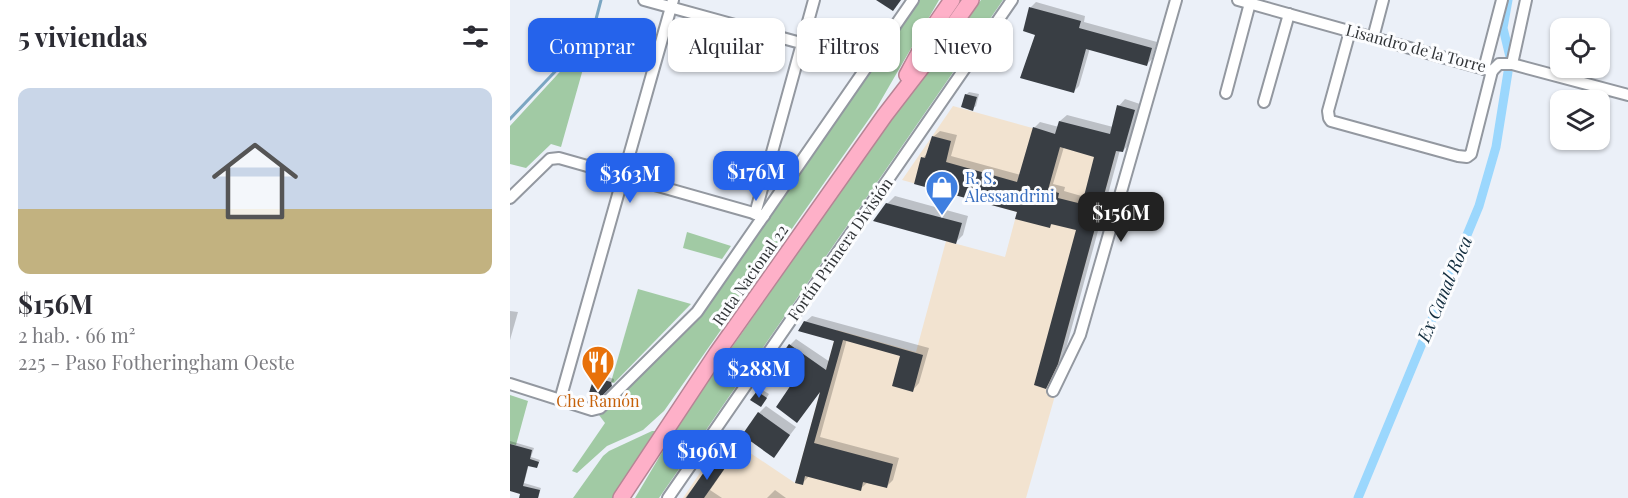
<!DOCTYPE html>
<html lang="es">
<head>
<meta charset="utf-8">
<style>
	body { margin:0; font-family:"Playfair Display",serif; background:#f2f2f3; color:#2b2b33; height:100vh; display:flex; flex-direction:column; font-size:22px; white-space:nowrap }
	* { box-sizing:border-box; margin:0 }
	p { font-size:20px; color:#7c7c81 }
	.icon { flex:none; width:33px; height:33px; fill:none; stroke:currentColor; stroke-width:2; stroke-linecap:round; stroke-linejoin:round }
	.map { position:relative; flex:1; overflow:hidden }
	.panel { display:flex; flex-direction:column; background:#fff; width:510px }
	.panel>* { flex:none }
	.banner { position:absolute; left:18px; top:18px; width:570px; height:54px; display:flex; gap:12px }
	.fabs { position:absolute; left:1040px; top:18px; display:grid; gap:12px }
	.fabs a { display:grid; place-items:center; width:60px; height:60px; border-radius:12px; background:#fff; box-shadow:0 2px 4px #0004; font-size:30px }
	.price { position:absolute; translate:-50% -51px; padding:0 14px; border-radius:12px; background:#2563eb; color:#fff; font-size:20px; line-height:39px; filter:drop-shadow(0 2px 3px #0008) }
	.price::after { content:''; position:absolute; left:50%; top:36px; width:18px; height:14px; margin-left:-9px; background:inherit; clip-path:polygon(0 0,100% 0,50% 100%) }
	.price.on { background:#222; color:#fff }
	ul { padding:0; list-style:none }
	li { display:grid; align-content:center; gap:12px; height:318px; padding:0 18px }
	li span { display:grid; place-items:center; height:186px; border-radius:12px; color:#555 }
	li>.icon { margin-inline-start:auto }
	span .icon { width:108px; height:108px; fill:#fffc; stroke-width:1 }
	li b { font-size:26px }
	h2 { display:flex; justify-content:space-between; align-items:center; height:72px; padding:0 18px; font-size:26px }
	.tag { padding:0 21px; border-radius:12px; background:#fff; box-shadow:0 2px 4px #0004; font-size:21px; line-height:54px }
	.tag.on { background:#2563eb; color:#fff }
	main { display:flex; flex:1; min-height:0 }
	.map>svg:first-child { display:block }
	.commercial { fill:#f2e3d0 }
	.green { fill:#a1caa4 }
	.shadow { fill:#0003; fill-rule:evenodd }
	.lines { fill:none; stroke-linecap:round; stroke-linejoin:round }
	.stream { stroke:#7ba6c2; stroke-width:3 }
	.canal { stroke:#9bd7fd; stroke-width:9 }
	.building { fill:#393e44; fill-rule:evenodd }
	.minor-casing { stroke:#9398a0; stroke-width:14 }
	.highway-casing { stroke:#b68595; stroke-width:18 }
	.minor { stroke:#fff; stroke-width:10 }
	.highway { stroke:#feb0c8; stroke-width:15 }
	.labels { text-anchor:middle; stroke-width:6; stroke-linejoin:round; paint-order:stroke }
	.street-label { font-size:16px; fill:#313437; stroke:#fcfdff }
	.shop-label { font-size:16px; fill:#366cbe; stroke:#fcfdff; text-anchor:start }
	.food-label { font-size:16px; fill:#c56008; stroke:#fcfdff }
	.water-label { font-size:18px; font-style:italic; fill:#122d3e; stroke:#fcfdff }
</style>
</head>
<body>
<main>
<section class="panel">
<h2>5 viviendas<svg class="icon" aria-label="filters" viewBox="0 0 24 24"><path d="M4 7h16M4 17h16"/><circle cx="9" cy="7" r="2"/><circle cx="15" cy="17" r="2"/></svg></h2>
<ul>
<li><span style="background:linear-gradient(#c9d6e8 65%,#c2b280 0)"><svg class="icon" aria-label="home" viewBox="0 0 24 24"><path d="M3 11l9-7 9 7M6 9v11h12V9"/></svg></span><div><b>$156M</b><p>2 hab. · 66 m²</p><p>225 - Paso Fotheringham Oeste</p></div></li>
</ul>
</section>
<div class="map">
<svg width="1118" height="498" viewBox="0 0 1118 498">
	<rect width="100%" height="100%" fill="#ebf0f8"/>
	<path class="commercial" d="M443 106 606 151 541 390 546 392 516 498H173L215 436 285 483 327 330 406 352 436 241 495 257 507 212 392 180Z"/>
	<g class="green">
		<path d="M407 0H429L366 109 154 411 133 430 97 446 67 473 62 471 95 423 89 415 188 318Z"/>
		<path d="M471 0H493L149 498H125L170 422 396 97Z"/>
		<path d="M82 37 51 147 41 144 16 168 0 164V126Z"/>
		<path d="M177 232 221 246 212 259 173 248Z"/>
		<path d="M128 289 181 304 104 383 101 382Z"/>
		<path d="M0 395 18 401 6 445 0 444Z"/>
		<path d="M142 431H146V434L104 498H63L93 456 99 451Z"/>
	</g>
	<g class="shadow">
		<path d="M526 2 575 16 574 22 647 42 642 59 637 64 580 48 569 86 564 91 527 34 514 30 521 7Z"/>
		<path d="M459 92 469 94 466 106 462 109 456 95Z"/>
		<path d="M615 99 630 104 619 144 613 151 610 150 554 356 542 380 536 387 568 229 543 223 539 227 413 158 418 152 423 137 430 131 447 135 441 156 511 175 524 128 530 122 549 127 550 121 557 115 603 127 609 106ZM554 147 586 156 575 197 554 191 555 187 543 184Z"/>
		<path d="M385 196 458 216 453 235 446 242 377 204Z"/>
		<path d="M0 311 8 312 0 340Z"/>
		<path d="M302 316 419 348 409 383 403 390 392 355 337 339 310 437 389 458 383 480 376 487 357 483 350 489 299 476 292 484 312 389 287 421 288 379 280 345 286 339 320 362 326 340 295 322Z"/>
		<path d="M89 374 104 379V381L90 395H80L85 377Z"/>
		<path d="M251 389 259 394 254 402 248 392Z"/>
		<path d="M256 406 286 427 264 456 249 413Z"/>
		<path d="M0 441 24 448 21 457 30 460 27 467 19 464 14 483 31 488 28 498H11L12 493 0 490Z"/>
		<path d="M210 454 220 461 200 490 212 498H175Z"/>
		<path d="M265 490 276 498H257Z"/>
	</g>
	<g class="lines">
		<path class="stream" d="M0 119 77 38 85 23 91 0"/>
		<g class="canal">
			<path d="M998 0 993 28 1000 57"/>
			<path d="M848 498 969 206 986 147 998 72"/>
		</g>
	</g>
	<g class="building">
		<path d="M366 0H391L383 11Z"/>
		<path d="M519 7 571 21 569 28 642 48 637 66 576 49 564 93 510 78 525 35 513 31Z"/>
		<path d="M455 94 467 97 463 111 451 107Z"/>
		<path d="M607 105 625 110 613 152 606 151 548 364 536 389 524 385 566 230 541 224 540 228 505 219 507 212 404 184 411 157 415 158 422 136 441 141 436 162 507 182 523 127 545 134 549 121 600 134ZM550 147 584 157 572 204 548 198 549 193 538 190Z"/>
		<path d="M376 203 452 223 446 244 363 221Z"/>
		<path d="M294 321 413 355 403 392 382 386 390 356 333 340 304 443 383 464 377 488 353 482 351 491 295 476 293 485 285 483 310 392 287 423 266 407 285 379 271 369 269 373 262 368 279 344 316 370 324 341 288 331Z"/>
		<path d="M84 377 101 382 102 386 91 397 85 398 78 396Z"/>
		<path d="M247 391 257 398 251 407 240 400Z"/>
		<path d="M248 412 280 435 264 458 232 435Z"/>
		<path d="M0 444 22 450 20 459 29 462 27 468 18 466 13 486 30 490 28 498H9L10 494 0 491Z"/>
		<path d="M203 459 215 468 194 498H176Z"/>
	</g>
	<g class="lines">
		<defs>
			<g id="minor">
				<path d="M134 0 360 62"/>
				<path d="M728 0 982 71"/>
				<path d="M840 31 818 111 819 118 821 121 948 156 957 157 961 154 982 71"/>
				<path d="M863 38 873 0"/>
				<path d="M1002 64 1016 0"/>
				<path d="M974 69 992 0"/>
				<path d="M982 71 989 64H1002L1118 95"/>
				<path d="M716 93 740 3"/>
				<path d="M754 102 779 14"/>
				<path d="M0 198 40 159 49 158 254 216"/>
				<path d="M245 214 304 0"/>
				<path d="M0 384 82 410 90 408 187 312 403 0"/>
				<path d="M543 391 570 335 666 0"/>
				<path d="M50 400 163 0"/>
				<path d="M158 498 502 0"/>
			</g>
			<g id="highway">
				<path d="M397 75 422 29 442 0"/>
				<path d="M111 498 207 353 375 115 432 41 461 0"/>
			</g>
		</defs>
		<use href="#minor" class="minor-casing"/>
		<use href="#highway" class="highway-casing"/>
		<use href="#minor" class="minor"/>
		<use href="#highway" class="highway"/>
	</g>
	<defs>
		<symbol id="shop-pin" viewBox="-11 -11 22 30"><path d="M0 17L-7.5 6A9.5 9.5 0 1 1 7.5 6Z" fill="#3f7fe0" stroke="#fcfdff"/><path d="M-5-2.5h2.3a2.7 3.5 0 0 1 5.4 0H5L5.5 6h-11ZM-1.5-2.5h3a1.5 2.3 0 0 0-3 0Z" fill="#fff"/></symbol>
		<symbol id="restaurant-pin" viewBox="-11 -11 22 30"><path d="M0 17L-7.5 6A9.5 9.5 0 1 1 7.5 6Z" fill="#e8710a" stroke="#fcfdff"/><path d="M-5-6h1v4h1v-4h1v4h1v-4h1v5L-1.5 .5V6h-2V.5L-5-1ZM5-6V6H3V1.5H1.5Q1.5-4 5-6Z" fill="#fff"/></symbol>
	</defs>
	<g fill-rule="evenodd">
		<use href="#shop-pin" x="413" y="168" width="38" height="52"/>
		<use href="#restaurant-pin" x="69" y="343" width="38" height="52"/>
	</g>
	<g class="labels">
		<g class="street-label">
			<text transform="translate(906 48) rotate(15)" y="6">Lisandro de la Torre</text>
			<text transform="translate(330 249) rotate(-55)" y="6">Fortín Primera División</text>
			<text transform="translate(240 275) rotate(-55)" y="6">Ruta Nacional 22</text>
		</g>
		<g class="shop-label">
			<text x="455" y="184">R. S.<tspan x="455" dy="18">Alessandrini</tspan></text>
		</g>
		<g class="food-label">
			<text x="88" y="407">Che Ramón</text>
		</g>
		<g class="water-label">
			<text transform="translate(935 289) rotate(-67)" y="6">Ex Canal Roca</text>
		</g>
	</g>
</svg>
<div class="fabs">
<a><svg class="icon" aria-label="locate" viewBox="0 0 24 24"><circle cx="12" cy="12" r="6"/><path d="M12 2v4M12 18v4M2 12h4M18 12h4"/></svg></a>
<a><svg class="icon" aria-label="layers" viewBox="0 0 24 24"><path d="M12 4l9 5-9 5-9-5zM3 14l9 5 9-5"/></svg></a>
</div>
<b class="price" style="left:246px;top:202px">$176M</b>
<b class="price" style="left:120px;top:204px">$363M</b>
<b class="price on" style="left:611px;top:243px">$156M</b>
<b class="price" style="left:249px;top:399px">$288M</b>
<b class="price" style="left:197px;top:481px">$196M</b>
<div class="banner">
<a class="tag on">Comprar</a>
<a class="tag">Alquilar</a>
<a class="tag">Filtros</a>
<a class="tag">Nuevo</a>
</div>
</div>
</main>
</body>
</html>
